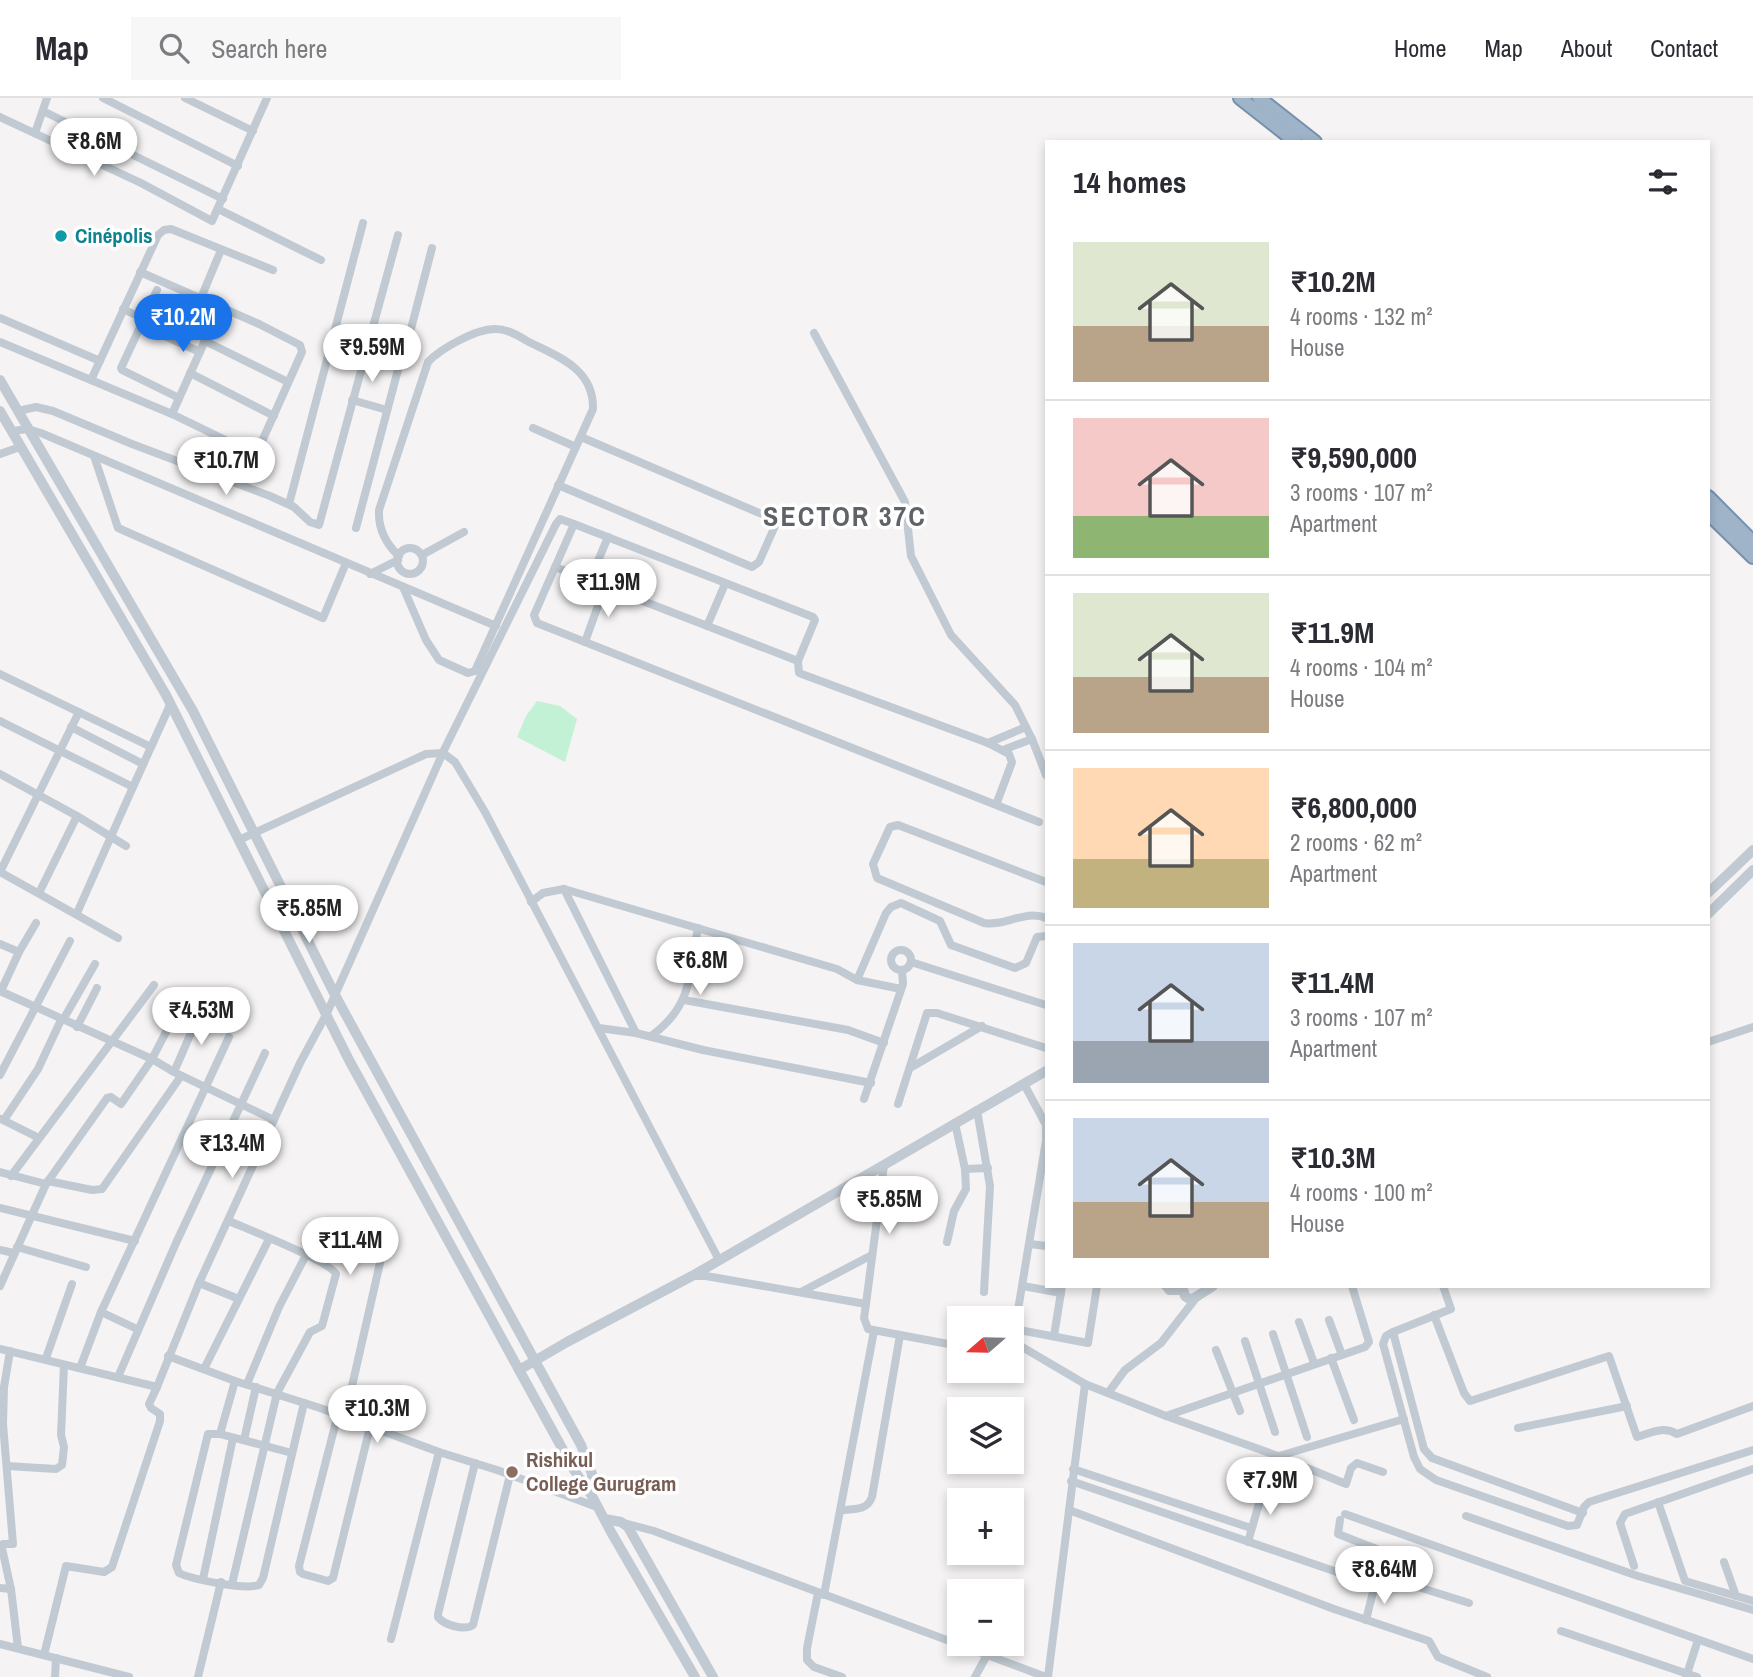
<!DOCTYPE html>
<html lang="en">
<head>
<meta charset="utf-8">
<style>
	body { margin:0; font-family:"Archivo Narrow",sans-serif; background:#f7f7f7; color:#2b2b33; height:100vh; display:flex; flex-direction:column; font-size:26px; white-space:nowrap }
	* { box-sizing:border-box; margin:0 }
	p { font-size:23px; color:#7c7c81 }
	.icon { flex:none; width:38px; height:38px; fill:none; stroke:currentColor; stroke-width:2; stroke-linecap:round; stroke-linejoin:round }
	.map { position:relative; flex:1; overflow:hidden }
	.sheet { position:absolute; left:1045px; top:42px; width:665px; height:1148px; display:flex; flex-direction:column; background:#fff; border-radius:0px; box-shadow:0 4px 10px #0003 }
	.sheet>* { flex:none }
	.needle { width:46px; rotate:250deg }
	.buttons { position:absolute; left:947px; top:1208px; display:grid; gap:14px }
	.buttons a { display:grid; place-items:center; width:77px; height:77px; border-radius:0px; background:#fff; box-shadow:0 4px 10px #0003; font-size:35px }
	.price { position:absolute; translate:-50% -60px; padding:0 16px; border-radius:24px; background:#fff; color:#222; font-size:23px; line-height:46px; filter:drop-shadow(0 2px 4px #0008) }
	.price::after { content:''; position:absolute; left:50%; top:42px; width:21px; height:16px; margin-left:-10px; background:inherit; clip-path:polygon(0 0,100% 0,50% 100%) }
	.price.current { background:#1a73e8; color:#fff }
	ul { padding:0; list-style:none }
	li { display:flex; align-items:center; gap:21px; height:175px; padding:0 28px }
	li+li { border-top:2px solid #e1e1e2 }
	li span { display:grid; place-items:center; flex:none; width:196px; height:140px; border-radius:0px; color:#555 }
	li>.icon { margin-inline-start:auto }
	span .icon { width:84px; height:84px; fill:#fffc; stroke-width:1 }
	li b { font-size:30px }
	h2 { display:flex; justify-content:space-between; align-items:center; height:84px; padding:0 28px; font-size:30px }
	header { display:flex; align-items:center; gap:42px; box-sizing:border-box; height:98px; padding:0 35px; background:#fff; border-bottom:2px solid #e1e1e2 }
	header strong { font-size:33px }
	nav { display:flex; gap:38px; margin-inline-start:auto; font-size:24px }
	.search { width:490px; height:63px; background:#f7f7f7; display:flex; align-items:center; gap:18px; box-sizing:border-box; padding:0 24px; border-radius:0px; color:#7c7c81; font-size:26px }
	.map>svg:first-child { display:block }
	.green { fill:#c3f1d5 }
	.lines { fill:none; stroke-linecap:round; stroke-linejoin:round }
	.trunk-casing { stroke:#7690ad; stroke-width:16 }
	.minor { stroke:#c1cad2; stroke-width:8 }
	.tertiary { stroke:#c1cad2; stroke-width:10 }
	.trunk { stroke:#9fb4c9; stroke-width:12 }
	.culture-dot { fill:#0f9aa8; stroke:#fff; stroke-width:2.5 }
	.education-dot { fill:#8d6e63; stroke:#fff; stroke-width:2.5 }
	.labels { text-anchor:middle; stroke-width:7; stroke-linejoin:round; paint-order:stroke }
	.culture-label { font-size:21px; font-weight:bold; fill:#0d838f; stroke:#fff; text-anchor:start }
	.education-label { font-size:21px; font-weight:bold; fill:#785e54; stroke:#fff; text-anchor:start }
	.district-label { font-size:28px; font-weight:bold; letter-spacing:2px; fill:#5f6368; stroke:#fff }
</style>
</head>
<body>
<header>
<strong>Map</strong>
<div class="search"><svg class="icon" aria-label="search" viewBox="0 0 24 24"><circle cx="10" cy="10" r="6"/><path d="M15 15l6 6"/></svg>Search here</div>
<nav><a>Home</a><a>Map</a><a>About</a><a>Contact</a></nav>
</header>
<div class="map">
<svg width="1753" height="1579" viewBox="0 0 1753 1579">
	<rect width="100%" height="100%" fill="#f5f3f3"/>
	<path class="green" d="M537 603 560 608 577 621 565 664 517 639 526 618Z"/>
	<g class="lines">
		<defs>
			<g id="trunk">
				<path d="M1240 0 1296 44"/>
				<path d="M1259 0 1315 44"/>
				<path d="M1708 399 1753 444"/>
				<path d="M1708 415 1753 459"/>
			</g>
		</defs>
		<use href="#trunk" class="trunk-casing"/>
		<g class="minor">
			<path d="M103 0 238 68"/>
			<path d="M185 0 253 33"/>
			<path d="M43 13 223 101"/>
			<path d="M0 19 141 85 212 123 267 0"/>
			<path d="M35 35 47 0"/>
			<path d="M218 111 321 162"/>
			<path d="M201 200 221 152"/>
			<path d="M123 211 142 220 143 223 121 270 122 272 179 300"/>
			<path d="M0 220 100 263"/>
			<path d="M142 222 157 192"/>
			<path d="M141 227 200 254"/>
			<path d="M814 235 905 404 911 458 951 537 1015 607 1032 641 1046 677"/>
			<path d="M370 241 399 252 406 250 432 150"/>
			<path d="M205 243 288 284"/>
			<path d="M0 244 172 316 246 352 259 350 302 254 300 247 259 226 140 174"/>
			<path d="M328 255 363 265"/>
			<path d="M190 275 274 318"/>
			<path d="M91 282 158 137 164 132 171 131 273 172"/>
			<path d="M352 302 387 312"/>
			<path d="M18 313 36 309 53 313 132 346 270 398 294 409 310 424 319 427 398 137"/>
			<path d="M172 316 220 209"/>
			<path d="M533 330 576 349"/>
			<path d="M12 333 28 331 41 335 496 528"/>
			<path d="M0 356 20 349"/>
			<path d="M94 358 118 430 323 520 346 465"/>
			<path d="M558 387 752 469 759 464 775 428 771 420 581 339"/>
			<path d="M289 406 363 125"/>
			<path d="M356 430 403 253"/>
			<circle cx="410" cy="463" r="13"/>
			<path d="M422 457 464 434"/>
			<path d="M399 458C385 445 378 431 379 412L428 264C440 251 477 230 496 231 508 231 520 239 531 245 560 259 594 272 593 311L475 573 468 575 439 562 426 542 403 489"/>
			<path d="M555 469 798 563"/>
			<path d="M370 476 398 462"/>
			<path d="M590 482 608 439"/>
			<path d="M707 528 725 486"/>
			<path d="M585 544 605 488"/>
			<path d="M0 576 151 649"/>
			<path d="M0 623 133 689 170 607"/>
			<path d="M71 629 143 666"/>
			<path d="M988 645 1026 629"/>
			<path d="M1003 652 1032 641"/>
			<path d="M0 676 77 718 126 748"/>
			<path d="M996 707 1012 664 1009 656 988 645 799 575 798 563 815 522 813 519 574 426 534 517 537 525 585 544 1039 724"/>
			<path d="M239 742 426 656 443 655 455 664 485 714 719 1162"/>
			<path d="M0 774 79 614"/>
			<path d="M0 774 118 840"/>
			<path d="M1046 784 898 727 890 729 873 766 877 780 984 825C1005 829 1026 811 1046 820"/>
			<path d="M564 791 636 935"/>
			<path d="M39 795 77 718"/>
			<path d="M531 804 543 795 564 791 837 871 857 882 901 891"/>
			<path d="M77 815 133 689"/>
			<path d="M0 846 19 854"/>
			<circle cx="901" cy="862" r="10"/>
			<path d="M911 864 1046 907"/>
			<path d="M857 882 886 815 891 809 901 805 940 823 951 847 1015 870 1026 865 1037 839 1046 838"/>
			<path d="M0 893 152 961 174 974 274 1022"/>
			<path d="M1 893 19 854 36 825"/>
			<path d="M684 902 848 932 884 945"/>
			<path d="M63 922 95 866"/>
			<path d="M77 929 97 890"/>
			<path d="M599 930 636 935 703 952 871 985"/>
			<path d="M651 938C693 908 689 876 698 830"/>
			<path d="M1708 944 1753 929"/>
			<path d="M910 970 982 928"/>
			<path d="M174 974 201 912"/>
			<path d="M0 977 70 843"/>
			<path d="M864 1001 903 886 902 872"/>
			<path d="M898 1006 927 915H937L1046 950"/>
			<path d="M977 1012 990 1088 984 1194"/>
			<path d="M1 1021 39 1040"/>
			<path d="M4 1022 38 971 61 922"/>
			<path d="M965 1071 988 1070"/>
			<path d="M0 1074 46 1086 0 1188"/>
			<path d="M11 1078 154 887"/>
			<path d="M48 1083 92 1092 102 1091 181 978"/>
			<path d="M46 1086 107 1000 111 999 121 1006 152 961 181 905"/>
			<path d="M0 1110 135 1143"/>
			<path d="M229 1123C247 1131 330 1163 336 1176L322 1228 310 1234 277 1295 232 1486"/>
			<path d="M947 1144 954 1113 966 1091 965 1071 955 1025"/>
			<path d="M1030 1146 1046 1148"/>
			<path d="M17 1149 86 1169"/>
			<path d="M0 1152 14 1155"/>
			<path d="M693 1178H706L866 1206 864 1220 868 1231 959 1248"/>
			<path d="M199 1185 239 1201"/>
			<path d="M1023 1188 1061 1195"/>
			<path d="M1165 1188 1169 1193H1182"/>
			<path d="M1443 1188 1451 1211 1393 1234 1386 1238 1383 1246 1414 1359 1420 1371 1436 1382 1568 1428 1577 1427 1584 1409 1589 1404 1753 1352"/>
			<path d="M801 1194 872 1157"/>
			<path d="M866 1206 884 1067"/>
			<path d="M101 1214 137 1231"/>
			<path d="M1434 1217 1464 1295 1470 1303 1609 1258 1637 1339C1653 1334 1663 1328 1677 1336L1753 1308"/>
			<path d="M1329 1222 1342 1257"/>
			<path d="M1299 1224 1314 1265"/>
			<path d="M1014 1231 1088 1245 1097 1188"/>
			<path d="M1393 1234 1424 1351 1432 1360 1583 1415"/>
			<path d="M1273 1236 1307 1339"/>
			<path d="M1054 1238 1062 1188"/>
			<path d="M1245 1243 1275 1334"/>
			<path d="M1012 1248 1046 1043V1027L1024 986"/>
			<path d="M1012 1249 1017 1246 1085 1286 1166 1318 1278 1358 1346 1386 1351 1370 1357 1365 1383 1374"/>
			<path d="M0 1251 157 1289 199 1185 300 965 327 915 445 650 556 426 560 421 574 426"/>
			<path d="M1216 1252 1240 1313"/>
			<path d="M168 1258 235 1283 320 1310 439 1354 497 1372 597 1409"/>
			<path d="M46 1260 72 1186"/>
			<path d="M1331 1260 1354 1322"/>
			<path d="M80 1270 101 1214 229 939"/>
			<path d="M204 1271 269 1141"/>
			<path d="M118 1279 176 1145 265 955"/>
			<path d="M247 1286 279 1209 306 1157"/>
			<path d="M1108 1295 1125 1272 1161 1245 1196 1200"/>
			<path d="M338 1316 299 1468 300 1474 303 1476 328 1483 333 1480 370 1329"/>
			<path d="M1166 1318 1365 1249 1369 1244 1352 1188"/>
			<path d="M345 1319 382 1156"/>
			<path d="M1518 1330 1627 1308"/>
			<path d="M220 1336 235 1283"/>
			<path d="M244 1342 256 1289"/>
			<path d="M292 1355 220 1336H208L176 1467 179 1475C194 1482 245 1492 259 1487L263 1480 304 1305"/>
			<path d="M1279 1358 1404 1321"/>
			<path d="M475 1365 438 1516V1519C444 1527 464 1533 473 1527L510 1377"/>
			<path d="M7 1368 56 1371 62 1367 64 1349 61 1337 64 1267"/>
			<path d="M1073 1371 1251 1430"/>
			<path d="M1071 1383 1372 1486H1380L1396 1482 1469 1505"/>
			<path d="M1658 1404 1685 1483 1753 1503"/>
			<path d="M841 1412C854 1411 867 1413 872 1399L900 1237"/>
			<path d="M1069 1412 1334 1511 1429 1543 1438 1559 1487 1579"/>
			<path d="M1345 1416 1753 1561"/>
			<path d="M1466 1418 1638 1478 1753 1512"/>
			<path d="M1340 1422 1338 1436 1392 1457 1386 1484"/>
			<path d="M624 1425 654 1433 1046 1579"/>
			<path d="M1248 1444 1264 1388"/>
			<path d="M1724 1464 1736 1498"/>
			<path d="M1634 1468 1620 1425 1625 1416 1753 1371"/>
			<path d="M203 1481 233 1340"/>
			<path d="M0 1490 11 1491 2 1450 3 1446H13L3 1326 4 1289 10 1253"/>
			<path d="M11 1491 18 1550"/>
			<path d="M818 1495 807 1550V1562L814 1569 842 1579"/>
			<path d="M824 1497 874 1233"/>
			<path d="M1366 1522 1375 1486"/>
			<path d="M1561 1533 1697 1579"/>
			<path d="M391 1541 439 1354"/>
			<path d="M0 1546 129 1579"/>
			<path d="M44 1557 66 1468 104 1474 112 1469 160 1323V1316L151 1310 149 1306 157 1289"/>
			<path d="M55 1579 56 1560"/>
			<path d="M198 1579 221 1484"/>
			<path d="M975 1579 987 1557"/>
			<path d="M1048 1579 1085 1286"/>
			<path d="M1686 1579 1698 1542"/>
		</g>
		<g class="tertiary">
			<path d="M0 282 193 613 335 897 581 1347 592 1376V1398"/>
			<path d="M0 313 166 597 349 962 574 1372 592 1398 611 1434 695 1579"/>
			<path d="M1708 795 1753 752"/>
			<path d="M1708 816 1753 772"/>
			<path d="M1182 1188 1185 1198 1191 1202 1213 1188"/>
			<path d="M519 1272 567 1244 692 1178 1046 973"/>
			<path d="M605 1421 621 1424 628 1429 713 1579"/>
		</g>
		<use href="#trunk" class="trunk"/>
	</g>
	<circle class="culture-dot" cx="61" cy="138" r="7"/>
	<circle class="education-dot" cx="512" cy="1374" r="7"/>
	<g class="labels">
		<g class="culture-label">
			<text x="75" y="145">Cinépolis</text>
		</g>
		<g class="education-label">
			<text x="526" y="1369">Rishikul<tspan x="526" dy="24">College Gurugram</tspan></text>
		</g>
		<g class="district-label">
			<text x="845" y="428">SECTOR 37C</text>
		</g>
	</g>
</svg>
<div class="buttons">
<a><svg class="needle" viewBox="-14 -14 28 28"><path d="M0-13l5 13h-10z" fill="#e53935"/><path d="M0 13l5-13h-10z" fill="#7c7c81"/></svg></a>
<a><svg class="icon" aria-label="layers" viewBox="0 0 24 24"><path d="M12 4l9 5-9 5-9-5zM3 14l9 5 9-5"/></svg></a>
<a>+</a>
<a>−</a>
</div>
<b class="price" style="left:94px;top:80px">₹8.6M</b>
<b class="price current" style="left:183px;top:256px">₹10.2M</b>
<b class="price" style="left:372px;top:286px">₹9.59M</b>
<b class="price" style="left:226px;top:399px">₹10.7M</b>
<b class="price" style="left:608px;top:521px">₹11.9M</b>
<b class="price" style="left:309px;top:847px">₹5.85M</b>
<b class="price" style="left:700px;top:899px">₹6.8M</b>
<b class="price" style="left:201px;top:949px">₹4.53M</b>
<b class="price" style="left:232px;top:1082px">₹13.4M</b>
<b class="price" style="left:889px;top:1138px">₹5.85M</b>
<b class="price" style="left:350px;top:1179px">₹11.4M</b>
<b class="price" style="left:377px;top:1347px">₹10.3M</b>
<b class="price" style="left:1270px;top:1419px">₹7.9M</b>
<b class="price" style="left:1384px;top:1508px">₹8.64M</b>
<section class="sheet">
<h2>14 homes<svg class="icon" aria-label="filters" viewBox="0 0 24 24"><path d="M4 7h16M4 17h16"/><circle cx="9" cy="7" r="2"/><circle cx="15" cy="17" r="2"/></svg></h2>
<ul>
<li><span style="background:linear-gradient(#dfe7d0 60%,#b9a48a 0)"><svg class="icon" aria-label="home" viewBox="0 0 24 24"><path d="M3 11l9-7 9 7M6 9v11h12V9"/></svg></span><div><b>₹10.2M</b><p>4 rooms · 132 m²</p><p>House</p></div></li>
<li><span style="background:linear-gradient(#f6c9c9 70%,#8fb573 0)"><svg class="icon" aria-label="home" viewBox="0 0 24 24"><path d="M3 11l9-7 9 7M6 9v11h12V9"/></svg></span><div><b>₹9,590,000</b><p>3 rooms · 107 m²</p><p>Apartment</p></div></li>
<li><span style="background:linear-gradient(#dfe7d0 60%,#b9a48a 0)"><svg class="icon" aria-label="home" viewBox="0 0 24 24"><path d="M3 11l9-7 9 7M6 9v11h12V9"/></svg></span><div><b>₹11.9M</b><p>4 rooms · 104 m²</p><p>House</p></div></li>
<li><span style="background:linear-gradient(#ffd9b3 65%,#c2b280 0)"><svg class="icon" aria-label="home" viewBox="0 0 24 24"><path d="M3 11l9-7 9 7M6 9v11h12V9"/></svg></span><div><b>₹6,800,000</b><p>2 rooms · 62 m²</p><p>Apartment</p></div></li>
<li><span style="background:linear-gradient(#c9d6e8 70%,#9aa5b1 0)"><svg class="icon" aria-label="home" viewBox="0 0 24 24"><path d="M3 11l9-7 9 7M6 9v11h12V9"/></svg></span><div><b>₹11.4M</b><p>3 rooms · 107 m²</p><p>Apartment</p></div></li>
<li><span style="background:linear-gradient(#c9d6e8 60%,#b9a48a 0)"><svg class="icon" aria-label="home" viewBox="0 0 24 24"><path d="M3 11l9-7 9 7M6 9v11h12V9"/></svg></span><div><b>₹10.3M</b><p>4 rooms · 100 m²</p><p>House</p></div></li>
</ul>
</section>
</div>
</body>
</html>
